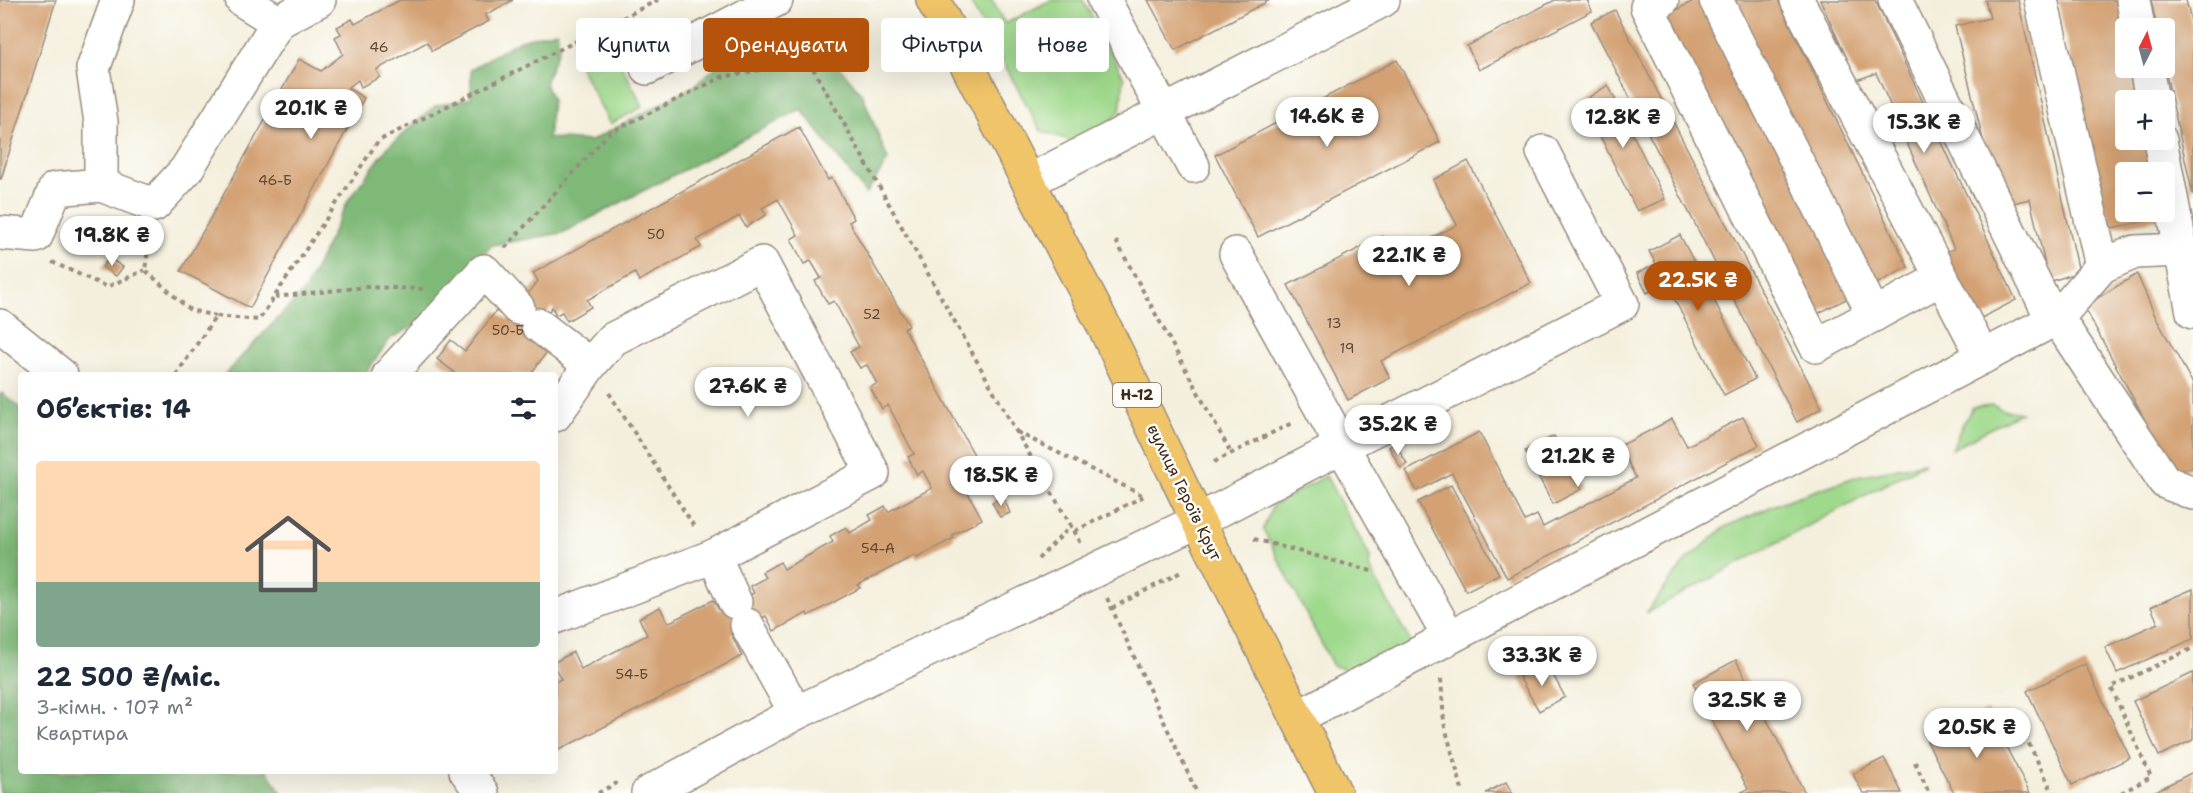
<!DOCTYPE html>
<html lang="uk">
<head>
<meta charset="utf-8">
<style>
	body { margin:0; font-family:"Shantell Sans",sans-serif; background:#f2f2f3; color:#1f2937; height:100vh; display:flex; flex-direction:column; font-size:22px; white-space:nowrap }
	* { box-sizing:border-box; margin:0 }
	p { font-size:20px; color:#747a83 }
	.icon { flex:none; width:33px; height:33px; fill:none; stroke:currentColor; stroke-width:2; stroke-linecap:round; stroke-linejoin:round }
	.map { position:relative; flex:1; overflow:hidden }
	.drawer { position:absolute; left:18px; top:372px; width:540px; height:402px; display:flex; flex-direction:column; background:#fff; border-radius:6px; box-shadow:0 6px 24px #0002 }
	.drawer>* { flex:none }
	.banner { position:absolute; left:576px; top:18px; width:570px; height:54px; display:flex; gap:12px }
	.needle { width:39px; rotate:6deg }
	.tools { position:absolute; left:2115px; top:18px; display:grid; gap:12px }
	.tools a { display:grid; place-items:center; width:60px; height:60px; border-radius:6px; background:#fff; box-shadow:0 6px 24px #0002; font-size:30px }
	.price { position:absolute; translate:-50% -51px; padding:0 14px; border-radius:21px; background:#fff; color:#222; font-size:20px; line-height:39px; filter:drop-shadow(0 2px 3px #0008) }
	.price::after { content:''; position:absolute; left:50%; top:36px; width:18px; height:14px; margin-left:-9px; background:inherit; clip-path:polygon(0 0,100% 0,50% 100%) }
	.price.current { background:#b45309; color:#fff }
	ul { padding:0; list-style:none }
	li { display:grid; align-content:center; gap:12px; height:318px; padding:0 18px }
	li span { display:grid; place-items:center; height:186px; border-radius:6px; color:#555 }
	li>.icon { margin-inline-start:auto }
	span .icon { width:108px; height:108px; fill:#fffc; stroke-width:1 }
	li b { font-size:26px }
	h2 { display:flex; justify-content:space-between; align-items:center; height:72px; padding:0 18px; font-size:26px }
	.pill { padding:0 21px; border-radius:6px; background:#fff; box-shadow:0 6px 24px #0002; font-size:21px; line-height:54px }
	.pill.current { background:#b45309; color:#fff }
	.map>svg:first-child { display:block }
	.green { fill:#9fd98c; stroke:#6d8255; stroke-width:1.5 }
	.forest { fill:#7fb978; stroke:#5d724b; stroke-width:1.5 }
	.building { fill:#d3a173 }
	.lines { fill:none; stroke-linecap:round; stroke-linejoin:round }
	.minor-casing { stroke:#988c7e; stroke-width:36 }
	.major-casing { stroke:#988c7e; stroke-width:36 }
	.path { stroke:#988c7e; stroke-width:4; stroke-dasharray:4.5 4.5; stroke-linecap:butt }
	.minor { stroke:#fff; stroke-width:33 }
	.major { stroke:#f0c469; stroke-width:33 }
	.labels { text-anchor:middle; stroke-width:5; stroke-linejoin:round; paint-order:stroke }
	.number-label { font-size:14px; fill:#614833 }
	.shield { fill:#fdfcf7; stroke:#75695f; stroke-width:1.5 }
	.shield-label { font-size:15px; font-weight:bold; fill:#3b2a1e }
	.street-label { font-size:16px; fill:#3b2a1e; stroke:#fdfcf7 }
</style>
</head>
<body>
<div class="map">
<svg width="2193" height="793" viewBox="0 0 2193 793">
	<rect width="100%" height="100%" fill="#fdfcf7"/>
	<filter id="ink" filterUnits="userSpaceOnUse"><feTurbulence type="fractalNoise" baseFrequency=".0167" numOctaves="2"/><feDisplacementMap in="SourceGraphic" scale="12" xChannelSelector="R" yChannelSelector="G"/><feConvolveMatrix kernelMatrix="1 2 1 2 8 2 1 2 1" color-interpolation-filters="sRGB"/></filter>
	<filter id="wash" filterUnits="userSpaceOnUse"><feTurbulence type="fractalNoise" baseFrequency=".008" numOctaves="4" result="noise"/><feDisplacementMap in="SourceGraphic" scale="24" xChannelSelector="R" yChannelSelector="G"/><feGaussianBlur stdDeviation="1.35" result="paint"/><feColorMatrix in="noise" values="0 0 0 0 0 0 0 0 0 0 0 0 0 0 0 0 0 1.4 0 .05"/><feComposite in="paint" operator="in"/></filter>
	<g filter="url(#wash)">
		<rect width="100%" height="100%" fill="#f4efdd"/>
		<g class="green">
			<path d="M969 0H992L1005 24 1051 0H1083L1124 78 1120 111 1099 134 1074 142 1041 131Z"/>
			<path d="M612 47 643 107 610 124 579 65Z"/>
			<path d="M1992 405 2006 411 2021 412 1952 449 1962 425 1973 407Z"/>
			<path d="M1925 463 1646 613 1683 564 1725 527 1782 502 1858 476Z"/>
			<path d="M1326 476 1370 557 1369 567 1411 643 1360 672 1333 666 1263 529 1273 505Z"/>
		</g>
		<g class="forest">
			<path d="M808 28 863 96 888 160 866 194 801 109 562 233 492 245 428 318 390 339 364 375H224L305 290 349 199 388 147 435 106 471 98V69L520 40 557 31 559 48 545 83 552 100 548 138 591 141 694 86 753 35Z"/>
			<path d="M2 393 21 408V771H267L282 793H0V395Z"/>
		</g>
		<g id="blocks">
			<g class="building">
				<path d="M0 0H56L1 179H0Z"/>
				<path d="M400 0H513L485 15 489 21 432 51 427 42 376 70 380 77 361 87 358 80 348 88 364 98 250 308 181 271 299 59 321 71 343 54 335 37 341 34 337 27 352 19 355 24Z"/>
				<path d="M1148 0H1270L1175 50Z"/>
				<path d="M1555 0H1587L1592 11 1479 70 1467 46Z"/>
				<path d="M1695 0H1707L1854 295 1813 316 1663 17Z"/>
				<path d="M1729 0H1778L1908 267 1869 288Z"/>
				<path d="M1820 0H1875L2016 300 1974 322 1939 254 1954 249 1876 73 1857 80Z"/>
				<path d="M1985 0H2018L2079 272 2049 282 2030 199 2009 204 1988 160 1955 26 1990 18Z"/>
				<path d="M2058 0H2120L2126 28V68H2134L2141 100H2126V140H2149L2156 172H2126V212H2164L2165 218 2105 229Z"/>
				<path d="M2151 0H2186L2193 29V195L2164 65V28H2157Z"/>
				<path d="M1615 10 1822 408 1797 422 1591 22Z"/>
				<path d="M1397 60 1440 142 1258 237 1215 155Z"/>
				<path d="M1608 85 1665 199 1637 211 1583 101Z"/>
				<path d="M799 127 828 180 832 178 854 219 849 222 909 326 904 328 978 462 958 474 982 519 952 535 954 538 917 558 915 555 858 585 860 588 808 616 807 613 774 631 766 616 731 634 742 656 555 752V682L561 679 555 668V662L573 652 581 669 647 635 639 618 660 607 668 623 713 600 719 610 754 593 750 586 765 578 762 572 780 562 784 569 833 542 830 536 846 527 850 533 872 520 869 515 885 506 888 512 932 488 923 471 917 475 908 457 914 454 888 405 882 409 870 387 877 384 867 365 860 368 850 352 859 347 834 301 828 304 815 281 821 278 811 261 804 264 791 239 798 235 778 199 762 208 766 215 746 227 739 216 697 240 701 247 639 281 635 273 587 300 591 307 567 321 562 312 556 315 552 307 538 325 549 349 530 375H452L454 372 437 359 451 340 465 351 496 311 508 320 538 281 533 273Z"/>
				<path d="M1468 161 1531 283 1381 361 1390 378 1348 400 1288 285 1383 236 1394 257 1457 225 1433 180Z"/>
				<path d="M1680 235 1755 379 1724 395 1666 283 1647 293 1637 273 1656 264 1649 251Z"/>
				<path d="M109 258 123 267 116 276 102 267Z"/>
				<path d="M2137 274 2156 318 2193 384V467L2173 473 2084 306Z"/>
				<path d="M1743 417 1759 445 1507 578 1452 473 1417 491 1406 471 1479 432 1525 521 1537 515 1543 527 1636 478 1620 446 1672 419 1687 446Z"/>
				<path d="M1554 436 1582 489 1553 504 1525 451Z"/>
				<path d="M1395 443 1407 464 1401 468 1389 447Z"/>
				<path d="M1451 485 1499 574 1466 591 1418 502Z"/>
				<path d="M1003 496 1010 513 1000 517 992 502Z"/>
				<path d="M2193 589V639L2117 673 2105 647 2158 623 2151 607Z"/>
				<path d="M1736 660 1805 793H1740L1748 789 1693 683Z"/>
				<path d="M1546 662 1565 697 1539 711 1519 677Z"/>
				<path d="M2085 664 2130 758 2072 785 2027 691Z"/>
				<path d="M2193 673V740L2159 756 2133 701Z"/>
				<path d="M1987 710 2030 793H1954L1927 741Z"/>
				<path d="M1884 758 1902 793H1863L1853 774Z"/>
				<path d="M2193 772V793H2152Z"/>
				<path d="M1506 782 1512 793H1486Z"/>
			</g>
		</g>
	</g>
	<g filter="url(#ink)">
		<use href="#blocks" fill-opacity="0" stroke="#988c7e" stroke-width="1.5"/>
		<g class="lines">
			<defs>
				<g id="minor">
					<path d="M118 0 93 69 101 122V185L154 205 186 170 278 22 319 0"/>
					<path d="M242 0 278 22"/>
					<path d="M1104 0 1193 166"/>
					<path d="M1662 0 1647 7 1816 346 1942 278"/>
					<path d="M1716 0 1874 315"/>
					<path d="M1797 0 1983 357"/>
					<path d="M1895 0 2053 320"/>
					<path d="M2041 0 2102 266 2135 252 2181 250 2193 312"/>
					<path d="M2133 0 2138 28"/>
					<path d="M647 68 776 0"/>
					<path d="M2146 68 2152 100"/>
					<path d="M2160 140 2181 250"/>
					<path d="M1029 181 1383 0"/>
					<path d="M0 233 36 236 55 189 101 185"/>
					<path d="M1236 254 1342 446 1622 304 1543 152"/>
					<path d="M2057 318 2102 266"/>
					<path d="M538 325 590 365"/>
					<path d="M0 326 61 375"/>
					<path d="M389 375 484 271 518 308"/>
					<path d="M555 415 590 365 613 339 762 263 873 473 714 556"/>
					<path d="M555 617 714 556 735 602"/>
					<path d="M747 625 796 713"/>
					<path d="M1298 717 2057 318 2165 482 2193 493"/>
					<path d="M466 771 482 793"/>
					<path d="M648 793 796 713 1198 521 1342 446 1449 637"/>
				</g>
				<path id="major" d="M933 0 1106 330 1198 521 1335 793"/>
			</defs>
			<use href="#minor" class="minor-casing"/>
			<use href="#major" class="major-casing"/>
			<g class="path">
				<path d="M791 29 1016 431 1081 543"/>
				<path d="M150 236 145 270 190 310 216 316"/>
				<path d="M1116 241 1231 453"/>
				<path d="M505 248 609 133 722 77 809 61"/>
				<path d="M52 262 107 287 145 270"/>
				<path d="M275 297 366 287 424 289"/>
				<path d="M176 375 216 316 259 320 378 141 658 0"/>
				<path d="M609 393 695 528"/>
				<path d="M1017 432 1144 496"/>
				<path d="M1214 462 1292 423"/>
				<path d="M1075 531 1144 496"/>
				<path d="M1254 539 1375 572"/>
				<path d="M1038 559 1072 525"/>
				<path d="M1107 598 1197 793"/>
				<path d="M1112 608 1183 571"/>
				<path d="M1441 679 1444 723 1463 793"/>
				<path d="M2013 711 2053 793"/>
				<path d="M1915 762 1929 793"/>
				<path d="M598 793 617 783"/>
				<path d="M2121 793 2151 777 2111 687 2193 648"/>
			</g>
			<use href="#minor" class="minor"/>
			<use href="#major" class="major"/>
		</g>
	</g>
	<g class="labels">
		<g class="number-label">
			<text x="379" y="52">46</text>
			<text x="275" y="185">46-Б</text>
			<text x="656" y="239">50</text>
			<text x="872" y="319">52</text>
			<text x="1334" y="328">13</text>
			<text x="508" y="335">50-Б</text>
			<text x="1347" y="353">19</text>
			<text x="878" y="553">54-А</text>
			<text x="632" y="679">54-Б</text>
		</g>
		<rect class="shield" x="1113" y="383" width="48" height="24" rx="4.5"/>
		<g class="shield-label">
			<text x="1137" y="400">Н-12</text>
		</g>
		<g class="street-label">
			<text transform="translate(1185 492) rotate(64)" y="6">вулиця Героїв Крут</text>
		</g>
	</g>
</svg>
<div class="tools">
<a><svg class="needle" viewBox="-14 -14 28 28"><path d="M0-13l5 13h-10z" fill="#e53935"/><path d="M0 13l5-13h-10z" fill="#747a83"/></svg></a>
<a>+</a>
<a>−</a>
</div>
<b class="price" style="left:311px;top:140px">20.1K ₴</b>
<b class="price" style="left:1327px;top:148px">14.6K ₴</b>
<b class="price" style="left:1623px;top:149px">12.8K ₴</b>
<b class="price" style="left:1924px;top:154px">15.3K ₴</b>
<b class="price" style="left:112px;top:267px">19.8K ₴</b>
<b class="price" style="left:1409px;top:287px">22.1K ₴</b>
<b class="price current" style="left:1698px;top:312px">22.5K ₴</b>
<b class="price" style="left:748px;top:418px">27.6K ₴</b>
<b class="price" style="left:1398px;top:456px">35.2K ₴</b>
<b class="price" style="left:1578px;top:488px">21.2K ₴</b>
<b class="price" style="left:1001px;top:507px">18.5K ₴</b>
<b class="price" style="left:1542px;top:687px">33.3K ₴</b>
<b class="price" style="left:1747px;top:732px">32.5K ₴</b>
<b class="price" style="left:1977px;top:759px">20.5K ₴</b>
<div class="banner">
<a class="pill">Купити</a>
<a class="pill current">Орендувати</a>
<a class="pill">Фільтри</a>
<a class="pill">Нове</a>
</div>
<section class="drawer">
<h2>Об’єктів: 14<svg class="icon" aria-label="filters" viewBox="0 0 24 24"><path d="M4 7h16M4 17h16"/><circle cx="9" cy="7" r="2"/><circle cx="15" cy="17" r="2"/></svg></h2>
<ul>
<li><span style="background:linear-gradient(#ffd9b3 65%,#7fa58c 0)"><svg class="icon" aria-label="home" viewBox="0 0 24 24"><path d="M3 11l9-7 9 7M6 9v11h12V9"/></svg></span><div><b>22 500 ₴/міс.</b><p>3-кімн. · 107 m²</p><p>Квартира</p></div></li>
</ul>
</section>
</div>
</body>
</html>
